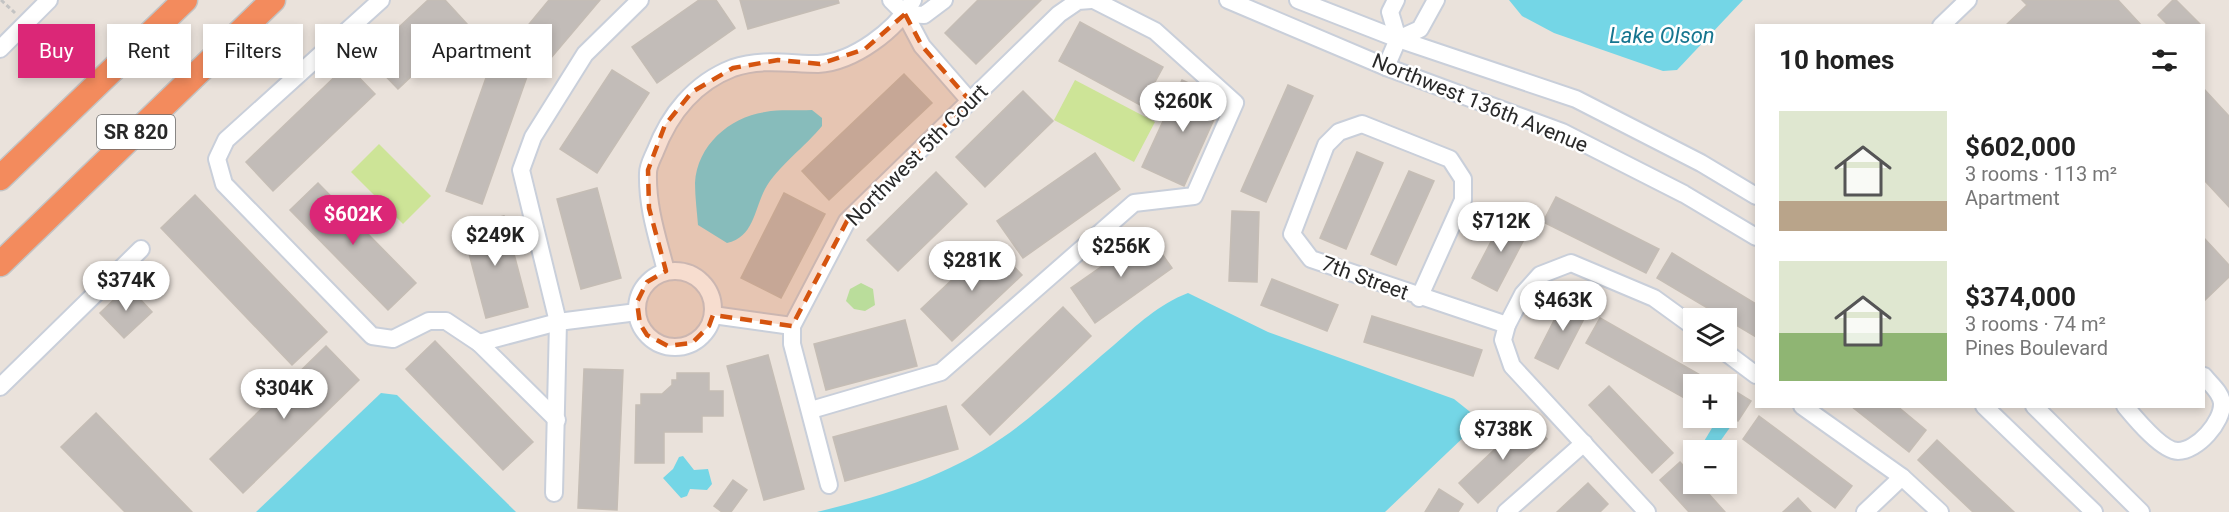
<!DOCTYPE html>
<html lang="en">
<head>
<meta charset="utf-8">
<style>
	body { margin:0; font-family:Roboto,sans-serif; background:#f2f2f2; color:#222; height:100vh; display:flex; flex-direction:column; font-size:22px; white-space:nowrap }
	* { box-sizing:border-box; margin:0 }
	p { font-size:20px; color:#767676 }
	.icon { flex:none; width:33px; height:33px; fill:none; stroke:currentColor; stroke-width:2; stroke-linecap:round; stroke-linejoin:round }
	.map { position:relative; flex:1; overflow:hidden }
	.side { position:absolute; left:1755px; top:24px; width:450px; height:384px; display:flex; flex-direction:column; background:#fff; border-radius:0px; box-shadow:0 3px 9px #0003 }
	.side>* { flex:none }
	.hud { position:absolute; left:18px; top:24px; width:570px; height:54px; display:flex; gap:12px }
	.fabs { position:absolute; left:1683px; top:308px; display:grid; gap:12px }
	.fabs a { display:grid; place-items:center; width:54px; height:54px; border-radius:0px; background:#fff; box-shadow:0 3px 9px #0003; font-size:30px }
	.price { position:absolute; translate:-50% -51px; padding:0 14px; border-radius:21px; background:#fff; color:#222; font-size:20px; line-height:39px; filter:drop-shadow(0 2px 3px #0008) }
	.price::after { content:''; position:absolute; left:50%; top:36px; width:18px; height:14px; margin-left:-9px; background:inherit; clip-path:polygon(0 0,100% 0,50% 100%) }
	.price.on { background:#db2777; color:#fff }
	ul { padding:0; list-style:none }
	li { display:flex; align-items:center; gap:18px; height:150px; padding:0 24px }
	li span { display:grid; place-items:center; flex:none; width:168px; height:120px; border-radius:0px; color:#555 }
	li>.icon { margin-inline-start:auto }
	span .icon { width:72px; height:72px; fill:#fffc; stroke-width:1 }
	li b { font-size:26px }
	h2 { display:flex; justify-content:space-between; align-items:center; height:72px; padding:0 24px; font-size:26px }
	.pill { padding:0 21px; border-radius:0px; background:#fff; box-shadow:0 3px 9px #0003; font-size:21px; line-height:54px }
	.pill.on { background:#db2777; color:#fff }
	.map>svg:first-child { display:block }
	.green { fill:#badd9b }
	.pitch { fill:#cde497 }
	.water { fill:#74d6e6 }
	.building { fill:#c2bcb8; stroke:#c5bdb5; stroke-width:1.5 }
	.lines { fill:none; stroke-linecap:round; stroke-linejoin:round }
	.minor-casing { stroke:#c9cfda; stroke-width:20 }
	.highway-casing { stroke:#c3c3c3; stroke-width:27 }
	.path { stroke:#c3c3c3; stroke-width:3; stroke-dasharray:4.5 3; stroke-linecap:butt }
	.minor { stroke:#fff; stroke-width:16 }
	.highway { stroke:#f38b5d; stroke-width:24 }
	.marked { fill:#d5540f; fill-opacity:0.2; stroke:#d5540f; stroke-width:4.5; stroke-dasharray:12 8; stroke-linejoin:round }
	.labels { text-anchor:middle; stroke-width:5; stroke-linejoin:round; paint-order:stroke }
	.shield { fill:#fff; stroke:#696969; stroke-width:1.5 }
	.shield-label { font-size:20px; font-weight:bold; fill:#292929 }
	.street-label { font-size:21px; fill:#292929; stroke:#fff }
	.water-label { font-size:22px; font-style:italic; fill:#16758f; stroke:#fff }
</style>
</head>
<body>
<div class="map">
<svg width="2229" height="512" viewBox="0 0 2229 512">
	<rect width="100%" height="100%" fill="#eae2db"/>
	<path class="green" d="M861 283 873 289 875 305 865 311 854 309 846 301 850 289Z"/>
	<g class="pitch">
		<path d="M1075 80 1155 122 1134 162 1054 120Z"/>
		<path d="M379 144 431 196 403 224 351 172Z"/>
	</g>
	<g class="water">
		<path d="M1509 0H1743L1677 70 1663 71 1554 33 1522 16Z"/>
		<path d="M812 110 822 118V126C806 146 777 167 765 189 754 210 754 237 727 243L698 225C697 212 695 197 695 183 697 145 730 117 765 112 780 109 797 111 812 110Z"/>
		<path d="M1188 293 1268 332 1454 399 1474 415 1468 433 1385 512H817C882 496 946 477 1002 438 1041 411 1077 376 1114 345 1137 325 1159 304 1188 293Z"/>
		<path d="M381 393 397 395 516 512H256Z"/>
		<path d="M1718 418 1731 426 1714 450 1703 443Z"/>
		<path d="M683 456 694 470 708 469 712 484 707 490 690 489 687 496 681 498 663 478 673 469 679 457Z"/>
	</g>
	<g class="building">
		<path d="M428 0H445L467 24 398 89 367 57Z"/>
		<path d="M549 0H600L545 65 516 40Z"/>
		<path d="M699 0H716L735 28 657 83 632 47Z"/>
		<path d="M740 0H838L839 3 748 29Z"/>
		<path d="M978 0H1041L976 64 945 33Z"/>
		<path d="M2022 0H2118L2142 26H2005L2027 5Z"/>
		<path d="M2173 0H2176L2202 26H2169L2158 15Z"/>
		<path d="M1080 22 1163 67 1142 106 1059 61Z"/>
		<path d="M493 58 529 71 482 204 446 191Z"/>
		<path d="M347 65 375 94 273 191 246 162Z"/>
		<path d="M612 70 649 93 597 173 560 149Z"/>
		<path d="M904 74 932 103 829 200 802 171Z"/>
		<path d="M1182 80 1223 99 1184 186 1142 167Z"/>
		<path d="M1288 85 1313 96 1266 202 1241 191Z"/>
		<path d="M2204 89 2229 116V207L2204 180Z"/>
		<path d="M1023 91 1053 121 985 187 956 157Z"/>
		<path d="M1357 152 1383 163 1346 249 1320 238Z"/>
		<path d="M1095 153 1120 189 1023 258 997 221Z"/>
		<path d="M1409 171 1434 181 1396 265 1371 254Z"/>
		<path d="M936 172 967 204 898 271 867 240Z"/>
		<path d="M318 183 416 283 388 310 290 210Z"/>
		<path d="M597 188 621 278 581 289 557 199Z"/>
		<path d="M784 193 825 214 781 298 741 278Z"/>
		<path d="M195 195 327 332 292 365 161 228Z"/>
		<path d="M1556 197 1659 249 1646 273 1543 222Z"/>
		<path d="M1232 211 1259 212 1257 282 1229 281Z"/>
		<path d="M1505 215 1530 228 1497 291 1472 278Z"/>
		<path d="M504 216 528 307 486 318 462 227Z"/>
		<path d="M1148 234 1172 268 1095 323 1071 288Z"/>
		<path d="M2204 238 2229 265V277L2204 301Z"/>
		<path d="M991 243 1022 275 952 341 921 309Z"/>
		<path d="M1672 253 1756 304V337L1657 278Z"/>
		<path d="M1272 279 1338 305 1327 331 1261 305Z"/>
		<path d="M128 286 152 312 124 338 100 313Z"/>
		<path d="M1567 295 1590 307 1558 369 1535 358Z"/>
		<path d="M1063 307 1091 336 990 435 962 405Z"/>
		<path d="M1372 316 1482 350 1473 376 1364 342Z"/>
		<path d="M1600 318 1702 376 1697 384H1694V390L1688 400 1586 343Z"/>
		<path d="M905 320 917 366 826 390 814 344Z"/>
		<path d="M435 341 533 442 503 470 406 369Z"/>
		<path d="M326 346 359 380 243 493 210 459Z"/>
		<path d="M768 355 804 489 764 500 727 366Z"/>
		<path d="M584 369 623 370 617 510 578 508Z"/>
		<path d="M677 373H709V391H723V416H702V432H664V463H635L636 405H641V394H662L672 385V380H677Z"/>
		<path d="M1609 386 1673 453 1652 473 1589 405Z"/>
		<path d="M1733 390 1751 401 1738 421 1726 414V401Z"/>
		<path d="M946 406 958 449 845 481 833 437Z"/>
		<path d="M1851 406H1897L1926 430 1909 452Z"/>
		<path d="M96 413 192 512H125L61 447Z"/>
		<path d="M1759 416 1852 486 1835 508 1743 439Z"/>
		<path d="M1528 418 1547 439 1478 503 1459 483Z"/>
		<path d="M1937 440 2014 512H1973L1918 460Z"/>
		<path d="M1680 462 1694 477V483H1699L1725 512H1689L1660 480Z"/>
		<path d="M733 480 747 490 731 512H722L714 506Z"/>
		<path d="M1588 483 1608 504 1600 512H1557Z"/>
		<path d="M1439 489 1463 504 1458 512H1425Z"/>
		<path d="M1798 498 1811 512H1783Z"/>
	</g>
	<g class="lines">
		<defs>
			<g id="minor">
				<path d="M381 0 226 140 217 159 224 184 372 336 393 339 429 321H446L479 343 558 322 637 312"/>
				<path d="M891 0 905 14 922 46 970 101"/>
				<path d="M1228 0 1386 67 1562 132 1684 194 1756 237"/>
				<path d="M1298 0 1398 39 1576 99 1701 163 1756 196"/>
				<path d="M905 14 924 15 944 0"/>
				<path d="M1941 26 1968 0"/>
				<path d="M1398 39 1420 29 1436 0"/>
				<path d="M0 49 49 0"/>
				<path d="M1386 67 1398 39 1390 12 1396 0"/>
				<circle cx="675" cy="309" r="38"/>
				<path d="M666 271C658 239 647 208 648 173 648 166 652 159 655 152 669 115 694 83 733 68 761 58 790 64 818 64 854 62 896 30 913 0"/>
				<path d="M1419 298 1463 200V179L1450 159 1362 124 1339 132 1326 145 1292 234 1311 259 1507 325"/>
				<path d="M713 315 792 326 847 221 1059 14 1078 1 1091 0"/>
				<path d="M792 326V344L829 485"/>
				<path d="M479 343 557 420"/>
				<path d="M1724 351 1756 375"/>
				<path d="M0 387 141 249"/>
				<path d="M1802 406 1902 477 1940 512"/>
				<path d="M1984 406 2094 512"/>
				<path d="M2034 406 2141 512"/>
				<path d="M2125 406C2135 418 2162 451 2178 451 2197 451 2223 422 2222 403 2221 392 2210 384 2204 376"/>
				<path d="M811 410 941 372 1134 203 1194 196 1235 103 1155 31 1094 0"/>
				<path d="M554 493 558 322 521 170 533 137 585 54 640 0"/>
				<path d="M1506 512 1584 443"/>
				<path d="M1647 512 1512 366 1503 340 1507 325 1523 294 1540 275 1571 263 1654 298 1694 327"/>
				<path d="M1865 512 1902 477"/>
			</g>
			<g id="highway">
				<path d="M0 178 185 0"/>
				<path d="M0 264 273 0"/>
			</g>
		</defs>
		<use href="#minor" class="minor-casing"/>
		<use href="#highway" class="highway-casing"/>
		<path class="path" d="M1 0 15 13"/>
		<use href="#minor" class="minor"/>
		<use href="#highway" class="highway"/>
	</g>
	<path class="marked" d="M905 14 922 46 970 101 847 221 792 326 713 315 709 326 692 343 668 346 647 335 640 324 637 302 647 282 666 271 649 208 648 170 665 125 692 92 733 68 778 60 820 64 865 49Z"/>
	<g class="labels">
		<rect class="shield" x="97" y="115" width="78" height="34" rx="4.5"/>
		<g class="shield-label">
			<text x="136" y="139">SR 820</text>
		</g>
		<g class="street-label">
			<text transform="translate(1480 103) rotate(22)" y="7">Northwest 136th Avenue</text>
			<text transform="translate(917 155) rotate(-45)" y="7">Northwest 5th Court</text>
			<text transform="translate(1365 278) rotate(20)" y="7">7th Street</text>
		</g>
		<g class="water-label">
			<text x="1662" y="43">Lake Olson</text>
		</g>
	</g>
</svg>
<div class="fabs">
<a><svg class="icon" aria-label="layers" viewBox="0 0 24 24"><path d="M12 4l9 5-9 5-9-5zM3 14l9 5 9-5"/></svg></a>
<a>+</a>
<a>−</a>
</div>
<b class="price" style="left:1183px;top:133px">$260K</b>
<b class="price on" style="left:353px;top:246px">$602K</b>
<b class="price" style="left:1501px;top:253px">$712K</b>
<b class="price" style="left:495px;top:267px">$249K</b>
<b class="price" style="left:1121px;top:278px">$256K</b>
<b class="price" style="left:972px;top:292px">$281K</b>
<b class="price" style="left:126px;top:312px">$374K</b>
<b class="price" style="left:1563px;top:332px">$463K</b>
<b class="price" style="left:284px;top:420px">$304K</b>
<b class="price" style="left:1503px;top:461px">$738K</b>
<div class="hud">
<a class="pill on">Buy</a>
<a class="pill">Rent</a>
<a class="pill">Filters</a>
<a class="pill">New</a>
<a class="pill">Apartment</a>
</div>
<section class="side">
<h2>10 homes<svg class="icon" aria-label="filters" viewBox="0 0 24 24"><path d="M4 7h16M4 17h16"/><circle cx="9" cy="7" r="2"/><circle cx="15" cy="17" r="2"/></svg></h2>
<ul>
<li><span style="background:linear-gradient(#dfe7d0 75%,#b9a48a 0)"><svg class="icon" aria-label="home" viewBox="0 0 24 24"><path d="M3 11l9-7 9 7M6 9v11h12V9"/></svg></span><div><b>$602,000</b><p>3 rooms · 113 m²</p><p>Apartment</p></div></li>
<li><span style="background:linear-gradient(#dfe7d0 60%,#8fb573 0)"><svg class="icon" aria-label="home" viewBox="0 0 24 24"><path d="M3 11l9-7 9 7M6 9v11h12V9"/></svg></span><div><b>$374,000</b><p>3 rooms · 74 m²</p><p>Pines Boulevard</p></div></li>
</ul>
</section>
</div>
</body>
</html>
